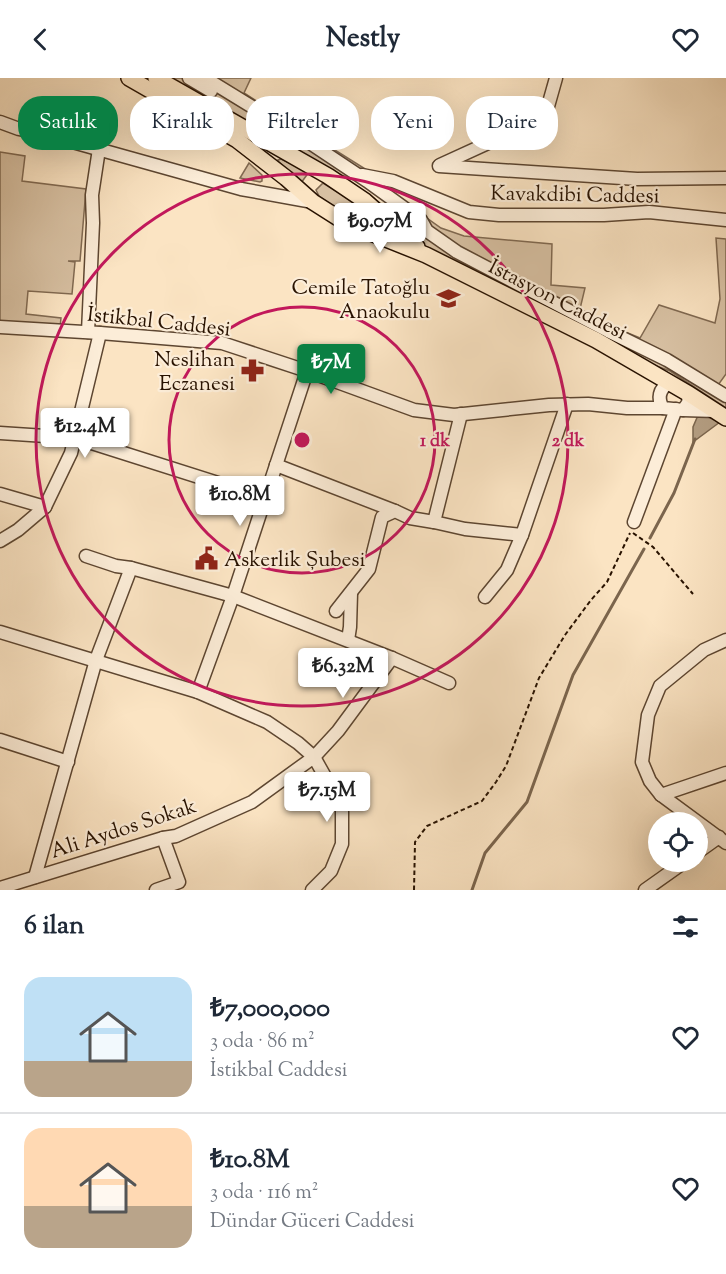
<!DOCTYPE html>
<html lang="tr">
<head>
<meta charset="utf-8">
<style>
	body { margin:0; font-family:"Sorts Mill Goudy",serif; background:#f6f6f7; color:#1f2937; height:100vh; display:flex; flex-direction:column; font-size:22px; white-space:nowrap }
	* { box-sizing:border-box; margin:0 }
	p { font-size:20px; color:#747a83 }
	.icon { flex:none; width:33px; height:33px; fill:none; stroke:currentColor; stroke-width:2; stroke-linecap:round; stroke-linejoin:round }
	.map { position:relative; height:812px; overflow:hidden }
	.panel { display:flex; flex-direction:column; background:#fff; flex:1 }
	.panel>* { flex:none }
	.guide { position:absolute; left:18px; top:18px; width:690px; height:54px; display:flex; gap:12px }
	.controls { position:absolute; left:648px; top:734px; display:grid; gap:12px }
	.controls a { display:grid; place-items:center; width:60px; height:60px; border-radius:50%; background:#fff; box-shadow:0 6px 24px #0002; font-size:30px }
	.price { position:absolute; translate:-50% -51px; padding:0 14px; border-radius:6px; background:#fff; color:#222; font-size:20px; line-height:39px; filter:drop-shadow(0 2px 3px #0008) }
	.price::after { content:''; position:absolute; left:50%; top:36px; width:18px; height:14px; margin-left:-9px; background:inherit; clip-path:polygon(0 0,100% 0,50% 100%) }
	.price.current { background:#0b8043; color:#fff }
	ul { padding:0; list-style:none }
	li { display:flex; align-items:center; gap:18px; height:150px; padding:0 24px }
	li+li { border-top:2px solid #e0e1e3 }
	li span { display:grid; place-items:center; flex:none; width:168px; height:120px; border-radius:18px; color:#555 }
	li>.icon { margin-inline-start:auto }
	span .icon { width:72px; height:72px; fill:#fffc; stroke-width:1 }
	li b { font-size:26px }
	h2 { display:flex; justify-content:space-between; align-items:center; height:72px; padding:0 24px; font-size:26px }
	.chip { padding:0 21px; border-radius:24px; background:#fff; box-shadow:0 6px 24px #0002; font-size:21px; line-height:54px }
	.chip.current { background:#0b8043; color:#fff }
	header { display:flex; justify-content:space-between; align-items:center; height:78px; padding:0 24px; background:#fff; font-size:27px; font-weight:800 }
	.map>svg:first-child { display:block }
	.green { fill:#d7c0a2; stroke:#806951; stroke-width:1.5 }
	.water { fill:#b39d81; stroke:#7b654d; stroke-width:1.5 }
	.lines { fill:none; stroke-linecap:round; stroke-linejoin:round }
	.stream { stroke:#7b654d; stroke-width:3 }
	.minor-casing { stroke:#5d4631; stroke-width:15 }
	.major-casing { stroke:#281200; stroke-width:18 }
	.path { stroke:#281200; stroke-width:2; stroke-dasharray:4.5 3; stroke-linecap:butt }
	.minor { stroke:#fcedd8; stroke-width:12 }
	.major { stroke:#fbe4c3; stroke-width:15 }
	.ring { fill:none; stroke:#c2185b; stroke-width:3 }
	.labels { text-anchor:middle; stroke-width:4.5; stroke-linejoin:round; paint-order:stroke }
	.street-label { font-size:21px; fill:#281200; stroke:#fcedd8 }
	.poi-label { font-size:21px; fill:#281200; stroke:#fcedd8; text-anchor:end }
	.centre { fill:#c2185b; stroke:#fcedd8; stroke-width:3 }
	.ring-label { font-size:18px; text-anchor:middle; font-weight:bold; fill:#c2185b; stroke:#fcedd8; stroke-width:4.5; stroke-linejoin:round; paint-order:stroke }
</style>
</head>
<body>
<header><svg class="icon" aria-label="back" viewBox="0 0 24 24"><path d="M15 5l-7 7 7 7"/></svg>Nestly<svg class="icon" aria-label="heart" viewBox="0 0 24 24"><path d="M12 20l-8-8c-3-5 5-10 8-4 3-6 11-1 8 4z"/></svg></header>
<div class="map">
<svg width="726" height="812" viewBox="0 0 726 812">
	<rect width="100%" height="100%" fill="#fbe4c3"/>
	<filter id="stains"><feTurbulence type="fractalNoise" baseFrequency=".00333" numOctaves="4"/><feColorMatrix values="0 0 0 0 .2 0 0 0 0 .09 0 0 0 0 .02 0 0 0 .5 -.17"/></filter>
	<radialGradient id="worn" r=".72"><stop offset=".6" stop-color="#630" stop-opacity="0"/><stop offset="1" stop-color="#630" stop-opacity=".3"/></radialGradient>
	<g class="green">
		<path d="M153 0H251L244 15 378 99 345 98 313 92Z"/>
		<path d="M0 74 25 78 22 103 86 111 80 183H68L75 184 72 216 28 213 26 236 61 240 60 249 0 245Z"/>
		<path d="M281 81 309 94 301 105 279 84 278 82Z"/>
		<path d="M249 85 262 97V103L260 104 240 100Z"/>
		<path d="M323 105 355 125 356 128 352 135 346 137 319 118 316 112Z"/>
		<path d="M392 125 407 126 441 150 464 158 552 166 551 207 585 210 579 235 640 260 659 227 715 245 720 221 716 160 726 161V296L718 307 726 313V330L670 293 648 285 436 179 383 132 386 126Z"/>
	</g>
	<path class="water" d="M699 335 720 344 693 364V349Z"/>
	<g class="lines">
		<g class="stream">
			<path d="M650 460 674 415 695 361"/>
			<path d="M472 812 485 775 527 724 573 597 644 471"/>
		</g>
		<defs>
			<g id="minor">
				<path d="M189 0 211 13"/>
				<path d="M205 0 298 57 367 103 421 142 427 153 457 174 608 253 667 282 726 318"/>
				<path d="M0 44 19 51 51 58 241 111 313 124"/>
				<path d="M440 87 545 39 556 0"/>
				<path d="M439 88 637 101 726 100"/>
				<path d="M362 97 393 103 469 134 499 137H604L649 134 726 142"/>
				<path d="M0 249 100 255 222 265 307 293 414 332 454 337 549 327 588 326 627 330H663"/>
				<path d="M88 254 93 145 92 117 99 71"/>
				<path d="M669 305C659 311 657 320 663 330L683 332 688 325 689 316"/>
				<path d="M683 332 716 333"/>
				<path d="M461 336 434 444 465 451 522 457"/>
				<path d="M0 355 76 360 265 420"/>
				<path d="M276 387 395 433"/>
				<path d="M0 416 45 429"/>
				<path d="M634 444 676 331"/>
				<path d="M0 463 18 452 45 429 71 375 100 255"/>
				<path d="M86 478 116 488 131 490 233 518 392 580 449 605"/>
				<path d="M485 519 507 492 522 457 567 326"/>
				<path d="M336 533 369 491 382 439 395 433 410 440 434 444"/>
				<path d="M0 554 198 614 267 644 298 665 314 679 342 729V766L331 793 312 812"/>
				<path d="M348 562 350 549 351 515"/>
				<path d="M726 562 704 572 660 608 648 637 642 684 650 703 661 717 726 765"/>
				<path d="M198 614 233 518 307 293"/>
				<path d="M0 662 68 684"/>
				<path d="M661 717 726 695"/>
				<path d="M698 774 719 759"/>
				<path d="M35 799 96 582 131 490"/>
				<path d="M0 810 163 760 176 758 252 724 314 679 338 653 392 580"/>
				<path d="M156 812 179 804 163 760"/>
				<path d="M645 812 686 783"/>
			</g>
			<g id="major">
				<path d="M129 0 237 62 286 100 313 124 346 145 426 177 596 262 689 316 726 340"/>
				<path d="M156 0 328 98 365 123 417 169"/>
			</g>
		</defs>
		<use href="#minor" class="minor-casing"/>
		<use href="#major" class="major-casing"/>
		<g class="path">
			<path d="M633 455 653 469 693 516"/>
			<path d="M414 812 415 764 427 748 482 723 496 704 506 688 539 600 565 557 591 522 607 504 630 455"/>
		</g>
		<use href="#minor" class="minor"/>
		<use href="#major" class="major"/>
	</g>
	<g class="ring">
		<circle cx="302" cy="362" r="133"/>
		<circle cx="302" cy="362" r="266"/>
	</g>
	<defs>
		<symbol id="school-bare" viewBox="-9 -9 18 18"><path d="M0-5L7-2L0 1L-7-2ZM-4 1L0 2.5L4 1V4Q0 6-4 4Z" fill="#8f2418" stroke="#fcedd8" stroke-width="2.5" paint-order="stroke"/></symbol>
		<symbol id="pharmacy-bare" viewBox="-9 -9 18 18"><path d="M-2-6h4v4h4v4h-4v4h-4v-4h-4v-4h4Z" fill="#8f2418" stroke="#fcedd8" stroke-width="2.5" paint-order="stroke"/></symbol>
		<symbol id="civic-bare" viewBox="-9 -9 18 18"><path d="M-.6-6.5H3V-4.5H.6V-3L4-1V1h2V6H-6V1h2V-1L-.6-3ZM-1.2 2.5V6h2.4V2.5Z" fill="#8f2418" stroke="#fcedd8" stroke-width="2.5" paint-order="stroke"/></symbol>
	</defs>
	<g fill-rule="evenodd">
		<use href="#school-bare" x="432" y="204" width="33" height="33"/>
		<use href="#pharmacy-bare" x="236" y="276" width="33" height="33"/>
		<use href="#civic-bare" x="190" y="464" width="33" height="33"/>
	</g>
	<g class="labels">
		<g class="street-label">
			<text transform="translate(575 116) rotate(1)" y="7">Kavakdibi Caddesi</text>
			<text transform="translate(558 221) rotate(27)" y="7">İstasyon Caddesi</text>
			<text transform="translate(159 243) rotate(6)" y="7">İstikbal Caddesi</text>
			<text transform="translate(123 750) rotate(-18)" y="7">Ali Aydos Sokak</text>
		</g>
		<g class="poi-label">
			<text x="430" y="216">Cemile Tatoğlu<tspan x="430" dy="24">Anaokulu</tspan></text>
			<text x="235" y="288">Neslihan<tspan x="235" dy="24">Eczanesi</tspan></text>
			<text x="224" y="488" text-anchor="start">Askerlik Şubesi</text>
		</g>
	</g>
	<circle cx="302" cy="362" r="9" class="centre"/>
	<g class="ring-label">
		<text x="435" y="368">1 dk</text>
		<text x="568" y="368">2 dk</text>
	</g>
	<rect width="100%" height="100%" filter="url(#stains)"/>
	<rect width="100%" height="100%" fill="url(#worn)"/>
</svg>
<div class="controls">
<a><svg class="icon" aria-label="locate" viewBox="0 0 24 24"><circle cx="12" cy="12" r="6"/><path d="M12 2v4M12 18v4M2 12h4M18 12h4"/></svg></a>
</div>
<b class="price" style="left:380px;top:176px">₺9.07M</b>
<b class="price current" style="left:331px;top:317px">₺7M</b>
<b class="price" style="left:85px;top:381px">₺12.4M</b>
<b class="price" style="left:240px;top:449px">₺10.8M</b>
<b class="price" style="left:343px;top:621px">₺6.32M</b>
<b class="price" style="left:327px;top:745px">₺7.15M</b>
<div class="guide">
<a class="chip current">Satılık</a>
<a class="chip">Kiralık</a>
<a class="chip">Filtreler</a>
<a class="chip">Yeni</a>
<a class="chip">Daire</a>
</div>
</div>
<section class="panel">
<h2>6 ilan<svg class="icon" aria-label="filters" viewBox="0 0 24 24"><path d="M4 7h16M4 17h16"/><circle cx="9" cy="7" r="2"/><circle cx="15" cy="17" r="2"/></svg></h2>
<ul>
<li><span style="background:linear-gradient(#bfe0f5 70%,#b9a48a 0)"><svg class="icon" aria-label="home" viewBox="0 0 24 24"><path d="M3 11l9-7 9 7M6 9v11h12V9"/></svg></span><div><b>₺7,000,000</b><p>3 oda · 86 m²</p><p>İstikbal Caddesi</p></div><svg class="icon" aria-label="heart" viewBox="0 0 24 24"><path d="M12 20l-8-8c-3-5 5-10 8-4 3-6 11-1 8 4z"/></svg></li>
<li><span style="background:linear-gradient(#ffd9b3 65%,#b9a48a 0)"><svg class="icon" aria-label="home" viewBox="0 0 24 24"><path d="M3 11l9-7 9 7M6 9v11h12V9"/></svg></span><div><b>₺10.8M</b><p>3 oda · 116 m²</p><p>Dündar Güceri Caddesi</p></div><svg class="icon" aria-label="heart" viewBox="0 0 24 24"><path d="M12 20l-8-8c-3-5 5-10 8-4 3-6 11-1 8 4z"/></svg></li>
</ul>
</section>
</body>
</html>
